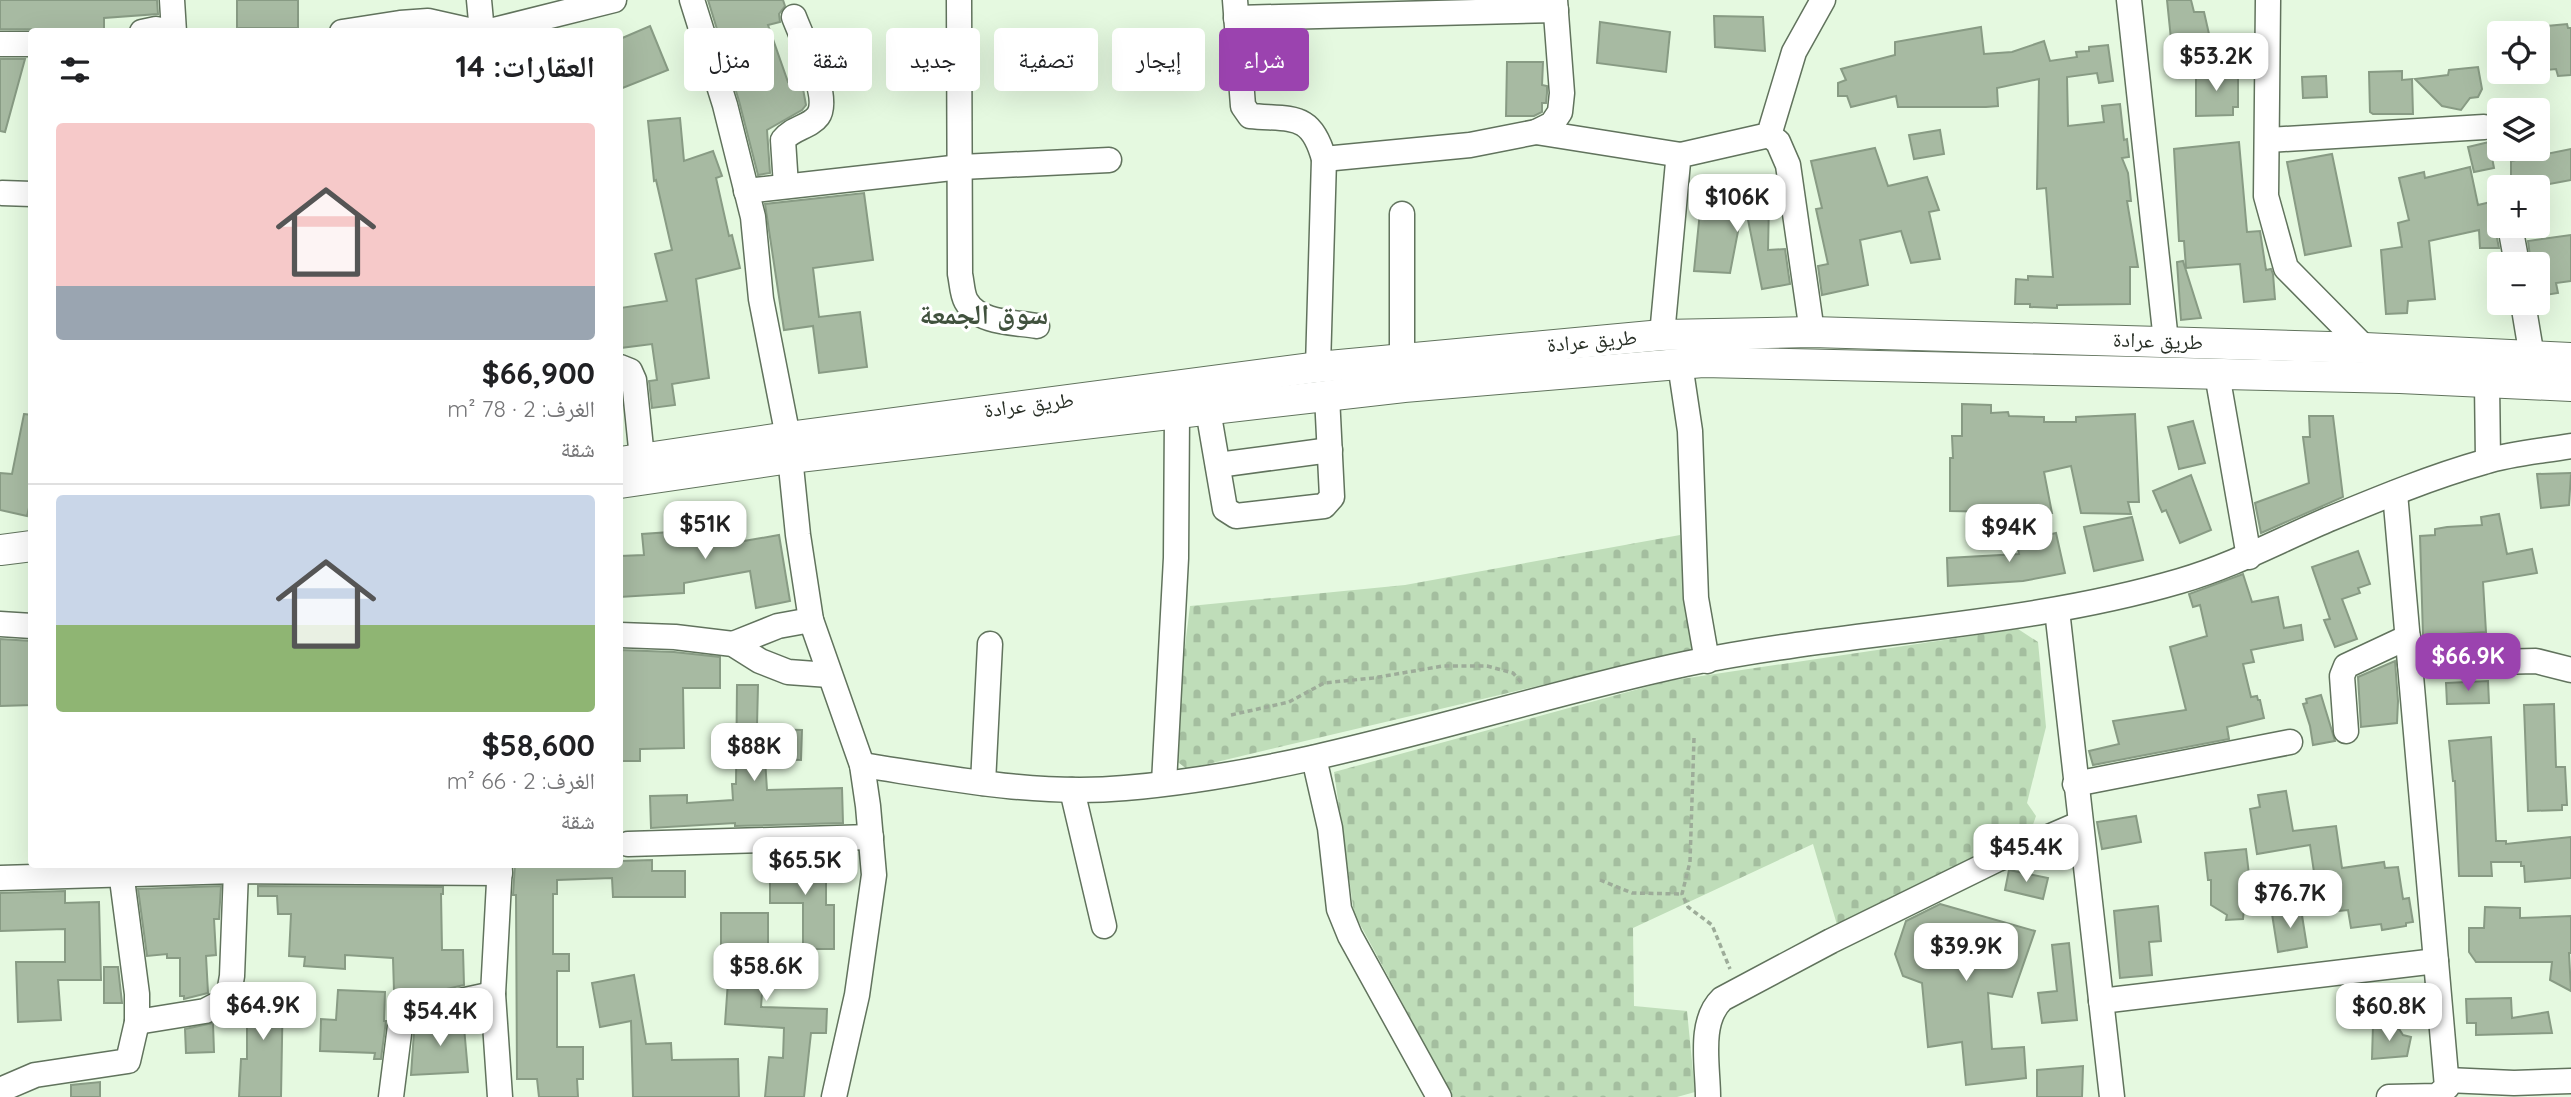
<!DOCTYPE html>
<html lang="ar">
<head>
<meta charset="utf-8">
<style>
	body { margin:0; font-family:Quicksand,"Noto Naskh Arabic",sans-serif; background:#f2f2f2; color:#202124; direction:rtl; height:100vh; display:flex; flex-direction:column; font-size:26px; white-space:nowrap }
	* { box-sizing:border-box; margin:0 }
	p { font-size:23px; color:#757577 }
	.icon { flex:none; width:38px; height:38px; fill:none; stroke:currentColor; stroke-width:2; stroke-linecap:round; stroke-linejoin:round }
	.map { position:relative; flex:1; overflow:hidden; direction:ltr }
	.details { position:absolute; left:28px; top:28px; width:595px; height:840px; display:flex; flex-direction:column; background:#fff; border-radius:7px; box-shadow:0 7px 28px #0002; direction:rtl }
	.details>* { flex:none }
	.top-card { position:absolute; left:644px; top:28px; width:665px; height:63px; direction:rtl; display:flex; gap:14px }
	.controls { position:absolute; left:2487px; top:21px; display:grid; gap:14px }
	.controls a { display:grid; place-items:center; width:63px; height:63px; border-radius:7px; background:#fff; box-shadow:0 7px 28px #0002; font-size:35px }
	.price { position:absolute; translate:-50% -60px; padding:0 16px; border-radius:14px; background:#fff; color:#222; font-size:23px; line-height:46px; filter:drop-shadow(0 2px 4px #0008) }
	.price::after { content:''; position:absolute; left:50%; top:42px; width:21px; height:16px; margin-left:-10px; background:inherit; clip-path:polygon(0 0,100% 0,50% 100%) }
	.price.active { background:#9b43af; color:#fff }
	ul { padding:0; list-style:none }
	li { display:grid; align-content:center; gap:14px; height:371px; padding:0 28px }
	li+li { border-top:2px solid #e0e0e0 }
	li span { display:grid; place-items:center; height:217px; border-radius:7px; color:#555 }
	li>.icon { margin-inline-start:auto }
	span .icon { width:126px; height:126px; fill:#fffc; stroke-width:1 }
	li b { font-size:30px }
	h2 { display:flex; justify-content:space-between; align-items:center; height:84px; padding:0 28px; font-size:30px }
	.chip { padding:0 24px; border-radius:7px; background:#fff; box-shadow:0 7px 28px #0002; font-size:24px; line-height:63px }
	.chip.active { background:#9b43af; color:#fff }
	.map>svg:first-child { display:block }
	.cemetery { fill:url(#cemetery-stones) }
	.building { fill:#a7baa2; stroke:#889b84; stroke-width:2 }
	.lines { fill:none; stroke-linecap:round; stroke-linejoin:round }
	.minor-casing { stroke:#61735d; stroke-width:27 }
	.major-casing { stroke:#61735d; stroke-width:32 }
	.path { stroke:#9dac99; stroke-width:3.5; stroke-dasharray:5 3.5; stroke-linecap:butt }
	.minor { stroke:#fff; stroke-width:24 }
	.major { stroke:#fff; stroke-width:30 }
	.labels { text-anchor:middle; stroke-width:6; stroke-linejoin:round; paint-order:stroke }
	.street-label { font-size:21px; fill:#282f26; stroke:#fff }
	.district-label { font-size:28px; font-weight:bold; fill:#41523e; stroke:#fff }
</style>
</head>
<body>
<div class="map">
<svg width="2571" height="1097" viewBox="0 0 2571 1097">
	<defs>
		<pattern id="cemetery-stones" width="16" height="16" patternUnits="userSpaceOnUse" patternTransform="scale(1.75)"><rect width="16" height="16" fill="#bfddb9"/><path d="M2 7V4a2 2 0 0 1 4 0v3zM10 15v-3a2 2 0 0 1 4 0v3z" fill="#a4be9f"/></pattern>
	</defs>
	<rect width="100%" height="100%" fill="#e5f9e0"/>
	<g class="cemetery">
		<path d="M1680 535 1698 648 1187 769 1171 757 1190 606 1405 585Z"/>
		<path d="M2018 629 2038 642 2046 727 2027 803 2036 816 2029 836 1838 928 1813 844 1633 928 1634 1006 1687 1011 1695 1092 1677 1097H1453L1354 913 1334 772 1668 681Z"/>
	</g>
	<g class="building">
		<path d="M0 0H157L158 14 104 18V30L0 29Z"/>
		<rect x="237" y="0" width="61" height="28"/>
		<path d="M708 0H783L785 6 779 14 780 22 768 25 788 82 801 78 806 105 802 110 767 130 770 173 758 175 739 101Z"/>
		<path d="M2167 0H2191L2194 12H2204L2209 34 2171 39Z"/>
		<path d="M1714 16 1763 17 1765 51 1715 47Z"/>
		<path d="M1600 22 1670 32 1666 72 1597 63Z"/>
		<path d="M2567 24 2568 28H2571V75L2558 76 2556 69 2547 70V26Z"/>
		<path d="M650 26 668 70 620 89V39Z"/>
		<path d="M1981 27 1984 54 2012 52 2044 41 2050 61 2077 57 2076 52 2089 51V47L2108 45 2113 81 2099 83 2097 73 2067 77 2068 126 2104 122 2102 106 2120 104 2124 140 2127 139 2129 157 2122 158 2128 173 2131 201H2127L2138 267H2130V304L2057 305V308L2030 307V304H2015L2016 279 2028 280V276L2053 277 2046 188 2037 189 2039 79 1997 88 1998 106 1986 107H1898L1896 96 1851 107 1847 96H1838V83L1846 80 1841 69 1895 55V42Z"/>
		<path d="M0 59H25L5 132 0 131Z"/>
		<path d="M1507 62H1543L1542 85 1547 86V93L1546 103H1542V112L1534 116H1506Z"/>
		<path d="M2478 67 2482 89 2478 97 2470 98 2461 110 2442 106 2415 79 2448 75 2449 70Z"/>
		<path d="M2402 71V80L2412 79 2413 114H2373L2370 112 2369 72Z"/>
		<path d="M2196 72H2238V107H2233V115L2196 116Z"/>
		<path d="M2326 76 2327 97 2303 98 2302 77Z"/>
		<path d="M680 118 684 161 713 151 722 176 716 178 729 236 732 235 740 268 696 279 709 378 672 384 675 405 652 408 649 381 657 380 652 344 620 348V308L667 301 655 254 672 250 656 180 654 181 648 121Z"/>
		<path d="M1940 130 1944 154 1914 159 1909 135Z"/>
		<path d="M2239 142 2247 232 2260 231 2266 270 2271 269 2273 274 2275 299 2244 302 2240 264 2186 268 2184 241H2179L2174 149Z"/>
		<path d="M2489 142 2494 168 2474 172 2468 147Z"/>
		<path d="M1875 148 1888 186 1927 177 1939 210 1929 212 1940 259 1911 263 1901 231 1860 240 1868 285 1822 295 1818 266 1828 264 1816 209 1822 208 1811 161Z"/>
		<path d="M2571 149V180L2533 187H2515L2511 176V161Z"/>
		<path d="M2332 154 2351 246 2305 255 2287 162Z"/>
		<path d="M2470 167 2478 205 2499 200V216L2495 228 2499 248H2480L2479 230 2429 241 2435 299 2408 301 2407 313 2386 314 2381 250 2402 247 2398 223 2409 220 2399 178 2424 172 2425 178Z"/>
		<path d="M1703 182 1759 194 1769 203 1768 250 1785 249 1790 284 1762 289 1744 200 1730 273 1694 271Z"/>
		<path d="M864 193 873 260 813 268 819 317 860 312 867 367 819 373 813 326 784 330 765 204Z"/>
		<path d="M2571 235V281L2556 283 2558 293 2538 296V264H2531L2528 241Z"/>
		<path d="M2183 261 2201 318 2181 320 2177 262Z"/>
		<path d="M1962 404 1991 405V413L2008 412 2009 416 2044 417V422H2076V417L2135 414 2139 502H2128L2131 514 2081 513 2071 466 2044 472 2052 513 1950 511V458H1953L1952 436H1962Z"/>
		<path d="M24 414 32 415V495L27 516 0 510V473L12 474Z"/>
		<path d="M2309 416H2333L2343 497 2261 533 2255 503 2309 483 2303 437H2310Z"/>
		<path d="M2193 421 2205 463 2179 469 2168 427Z"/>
		<path d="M2571 473 2569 505 2541 508 2537 474Z"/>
		<path d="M2191 475 2211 530 2180 543 2166 510 2162 512 2153 491Z"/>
		<path d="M732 509 738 542 779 535 790 601 756 608 750 571 684 583V593L620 597V556L644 555 642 534 700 530 698 514Z"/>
		<path d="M2499 514 2507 554 2532 549 2537 573 2483 582 2486 632 2423 636 2420 536 2435 535V529L2447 527 2482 525 2481 517Z"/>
		<path d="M2132 517 2143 560 2094 571 2084 527Z"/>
		<path d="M2056 533 2065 573 2023 581 1948 586 1947 558 2019 554 2017 542Z"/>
		<path d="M2358 551 2370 584 2358 588 2360 593 2342 599 2357 639 2335 647 2324 620 2330 619 2312 567Z"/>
		<path d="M2243 574 2252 602 2278 597 2284 628 2301 625 2303 640 2251 650 2254 662 2243 664 2251 697 2257 696 2258 700H2260L2264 718 2227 727 2229 739 2093 765 2089 751 2119 744 2113 721 2186 710 2170 647 2207 636 2200 605 2193 607 2189 594Z"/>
		<path d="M0 639 32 641V705L0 706Z"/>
		<path d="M620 650 674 652 720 657V688H683L684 748 640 749V761H620Z"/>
		<path d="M2395 661 2398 701 2397 723 2361 727 2358 677Z"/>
		<path d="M2488 681 2489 703 2447 704 2446 683Z"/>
		<path d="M737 685H758L757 726H764V729L802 730 801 760 765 759 767 790 842 788 843 823 735 826V823L651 828 650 796 687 795V803L733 800 732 784H736Z"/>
		<path d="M2321 695 2335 741 2313 745 2310 726 2303 704 2307 703 2306 699Z"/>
		<path d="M2554 704 2556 767H2565L2567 805H2562V810L2528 811 2524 705Z"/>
		<path d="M2491 737 2496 841H2506V844L2571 837V878L2525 882 2524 866H2521V862H2491L2492 876H2459L2455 781H2453L2449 741Z"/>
		<path d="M2286 791 2293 831 2336 826 2342 868 2384 862 2385 868 2398 867 2403 899 2409 898 2413 922 2406 923V926L2382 930 2381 924 2351 928 2348 910 2320 913 2310 845 2257 854 2250 809 2260 807 2258 795Z"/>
		<path d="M2136 816 2141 842 2102 849 2097 822Z"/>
		<path d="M2246 849 2253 909H2244L2243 919 2226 920 2227 915 2211 905V880H2208L2205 853Z"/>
		<path d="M770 859H826V905H834V949H803V903H770Z"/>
		<path d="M652 860V871H685V897H613L612 878 557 880V894H553V954H569V971H557V1047H583V1079H577L578 1097H539L537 1079H517L516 895H513L515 864H620V861Z"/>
		<path d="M2009 870 2048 878 2043 899 2005 890Z"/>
		<path d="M221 886 219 919H214L216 955 206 956 208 993 184 999V996H180V958H167V954L147 956 138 889Z"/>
		<path d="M258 886 443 887V894H441L442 950H463L464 985 425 994V990L394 991 393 958 345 955V969L304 966 305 957 289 956 291 914H278L277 896H258Z"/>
		<path d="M65 891V903L99 902 101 980H58L61 1020 18 1022 16 962H65V929L0 931V893Z"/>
		<path d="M1940 904 2035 931 2012 997 1988 993 1992 1049 2024 1047 2026 1078 1966 1085 1962 1042 1928 1047 1922 983 1903 976 1895 954 1906 921Z"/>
		<path d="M2158 906 2161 941 2149 942 2152 975 2120 978 2114 911Z"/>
		<path d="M2485 907 2520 908V918L2571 916V953H2569L2571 991 2550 980 2552 962H2476L2469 952V928H2484Z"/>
		<path d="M2301 909 2307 947 2278 952 2272 914Z"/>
		<path d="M721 913H768V953H765L761 1007 827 1009 826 1033H811L804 1097H765L769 1057 783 1058 784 1028 725 1024 730 953H721Z"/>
		<path d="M2069 943 2077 1020 2042 1023 2038 993 2057 991 2052 945Z"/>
		<path d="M104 967H118L122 1003H104Z"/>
		<path d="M634 975 646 1044 671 1043 672 1060 738 1059 739 1097H633L631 1021 600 1027 592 983Z"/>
		<path d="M246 984 283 985 281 1097H239L241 1059H247V1019H242Z"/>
		<path d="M338 990 385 992 384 1021H386L381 1059H374L375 1053 320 1051 321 1019 336 1020Z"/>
		<path d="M2511 998 2512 1018 2548 1012 2552 1033 2476 1035V1023H2467L2466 999Z"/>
		<path d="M463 1016 468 1072 411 1075 414 1032 419 1025Z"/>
		<path d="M213 1023 214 1052 186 1053 185 1029Z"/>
		<path d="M2373 1025 2399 1029 2403 1035 2411 1037 2407 1056 2372 1059Z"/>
		<path d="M2083 1066 2082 1097H2037V1070Z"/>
		<path d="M100 1082V1097H71V1085Z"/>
	</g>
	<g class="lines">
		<defs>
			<g id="minor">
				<path d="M172 0 174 32"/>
				<path d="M479 0 482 32"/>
				<path d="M692 0 725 105 753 217 761 299 788 437 798 535 811 620 862 765 868 806 874 875 857 995 834 1097"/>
				<path d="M959 0 960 274C962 283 962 294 966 301 979 324 1015 322 1037 326"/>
				<path d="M1235 0 1243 106 1250 116C1293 120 1311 112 1324 159L1318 367"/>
				<path d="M2129 0 2166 341"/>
				<path d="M2268 0 2266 196 2286 268 2365 348"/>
				<path d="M1236 18 1556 10"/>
				<path d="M142 32 156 29 172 32"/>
				<path d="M342 32 400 23 428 21 477 32"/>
				<path d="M486 32 614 0"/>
				<path d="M0 44H32"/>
				<path d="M1536 132 1681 155"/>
				<path d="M1769 135 1778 142 1788 165 1812 332"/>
				<path d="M2268 140 2484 127"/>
				<path d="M1324 159 1470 145 1536 132 1552 124 1560 112 1562 93 1555 0"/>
				<path d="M786 186 783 140C792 128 810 127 818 116 831 98 802 38 794 17"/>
				<path d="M746 191 961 167 1109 160"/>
				<path d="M2 193 32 194"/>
				<path d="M1402 214V358"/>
				<path d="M2510 226 2517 264"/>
				<path d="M2523 303 2532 357"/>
				<path d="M1662 335 1678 162 1681 155 1769 135 1794 52 1823 0"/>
				<path d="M1680 364 1690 431 1696 598 1707 661"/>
				<path d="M620 367 630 371 634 380 642 458"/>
				<path d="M2217 374 2249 557"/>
				<path d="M2487 383 2488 460"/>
				<path d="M1208 410 1225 509 1236 516 1324 506 1332 497 1327 396"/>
				<path d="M1218 465 1330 450"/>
				<path d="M2057 610 2112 1097"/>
				<path d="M0 624 32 626"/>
				<path d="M620 635 675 637 733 644 760 661 788 672 829 675"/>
				<path d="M733 644 778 626 811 620"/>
				<path d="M2410 664 2536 661 2571 670"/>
				<path d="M2346 731 2342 676 2346 666 2408 637"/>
				<path d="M1314 758 1330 828 1339 909 1350 936 1439 1097"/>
				<path d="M862 765C948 778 1037 796 1125 788 1316 772 1498 704 1685 664 1849 630 2019 628 2180 581 2232 566 2278 541 2327 520 2378 499 2431 477 2484 462 2512 453 2543 451 2571 446"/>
				<path d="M983 783 990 644"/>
				<path d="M1164 783 1176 558 1177 414"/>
				<path d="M2075 784 2290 742"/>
				<path d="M1072 790 1104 926"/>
				<path d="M628 844 871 837"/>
				<path d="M0 878 236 871 500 873"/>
				<path d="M2101 1001 2436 961"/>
				<path d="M137 1022 205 1011 228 999 232 976 236 871"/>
				<path d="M2447 1080 2514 1083 2571 1081"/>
				<path d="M0 1090 35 1075 128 1061 137 1022V994L120 864"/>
				<path d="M391 1097 400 1026 410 1012 493 994"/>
				<path d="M500 1097 493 994 500 864"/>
				<path d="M1708 1097C1708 1066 1698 1022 1722 999L1831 941 1998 859 2079 824"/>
				<path d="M2389 1097 2437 1096 2447 1087 2395 493"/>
			</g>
			<g id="major">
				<path d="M620 462 788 437 1318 367 1662 335 1812 332 2365 348 2571 358"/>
				<path d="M620 483 790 458 1404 387 1703 362 2400 378 2571 386"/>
				<path d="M0 550 32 546"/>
			</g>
		</defs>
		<use href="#minor" class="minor-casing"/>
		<use href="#major" class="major-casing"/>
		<g class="path">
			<path d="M1231 715 1289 702 1324 683 1373 678 1443 666H1487L1513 673 1521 682"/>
			<path d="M1694 738 1690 862 1682 894 1688 907 1712 925 1730 969"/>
			<path d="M1600 880 1632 893 1682 894"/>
		</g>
		<use href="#minor" class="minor"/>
		<use href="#major" class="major"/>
	</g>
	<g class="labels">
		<g class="street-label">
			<text transform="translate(1592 341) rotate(-5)" y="7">طريق عرادة</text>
			<text transform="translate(2158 341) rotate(2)" y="7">طريق عرادة</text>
			<text transform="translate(1029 405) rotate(-7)" y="7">طريق عرادة</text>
		</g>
		<g class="district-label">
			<text x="984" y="324">سوق الجمعة</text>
		</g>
	</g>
</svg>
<div class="controls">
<a><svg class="icon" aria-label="locate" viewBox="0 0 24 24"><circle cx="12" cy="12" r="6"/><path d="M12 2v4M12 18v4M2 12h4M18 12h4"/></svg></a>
<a><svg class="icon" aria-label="layers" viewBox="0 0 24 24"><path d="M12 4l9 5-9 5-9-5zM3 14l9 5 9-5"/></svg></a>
<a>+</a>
<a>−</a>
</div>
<b class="price" style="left:2216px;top:93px">$53.2K</b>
<b class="price" style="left:1737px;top:234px">$106K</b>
<b class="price" style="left:705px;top:561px">$51K</b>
<b class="price" style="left:2009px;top:564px">$94K</b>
<b class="price active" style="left:2468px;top:693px">$66.9K</b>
<b class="price" style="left:754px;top:783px">$88K</b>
<b class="price" style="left:2026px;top:884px">$45.4K</b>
<b class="price" style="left:805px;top:897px">$65.5K</b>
<b class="price" style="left:2290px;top:930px">$76.7K</b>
<b class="price" style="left:1966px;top:983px">$39.9K</b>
<b class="price" style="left:766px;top:1003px">$58.6K</b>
<b class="price" style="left:263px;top:1042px">$64.9K</b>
<b class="price" style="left:2389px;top:1043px">$60.8K</b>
<b class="price" style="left:440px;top:1048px">$54.4K</b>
<div class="top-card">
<a class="chip active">شراء</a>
<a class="chip">إيجار</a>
<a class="chip">تصفية</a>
<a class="chip">جديد</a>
<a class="chip">شقة</a>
<a class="chip">منزل</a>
</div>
<section class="details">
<h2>العقارات: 14<svg class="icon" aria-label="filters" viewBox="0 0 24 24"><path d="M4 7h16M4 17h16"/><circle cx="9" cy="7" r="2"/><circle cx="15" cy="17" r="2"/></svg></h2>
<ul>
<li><span style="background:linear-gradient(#f6c9c9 75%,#9aa5b1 0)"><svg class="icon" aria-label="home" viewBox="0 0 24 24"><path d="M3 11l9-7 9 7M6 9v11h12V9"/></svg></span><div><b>$66,900</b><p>الغرف: 2 · 78 m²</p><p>شقة</p></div></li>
<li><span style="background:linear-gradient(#c9d6e8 60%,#8fb573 0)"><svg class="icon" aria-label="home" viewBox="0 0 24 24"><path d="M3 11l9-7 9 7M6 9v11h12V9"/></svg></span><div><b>$58,600</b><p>الغرف: 2 · 66 m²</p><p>شقة</p></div></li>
</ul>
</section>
</div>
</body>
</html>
